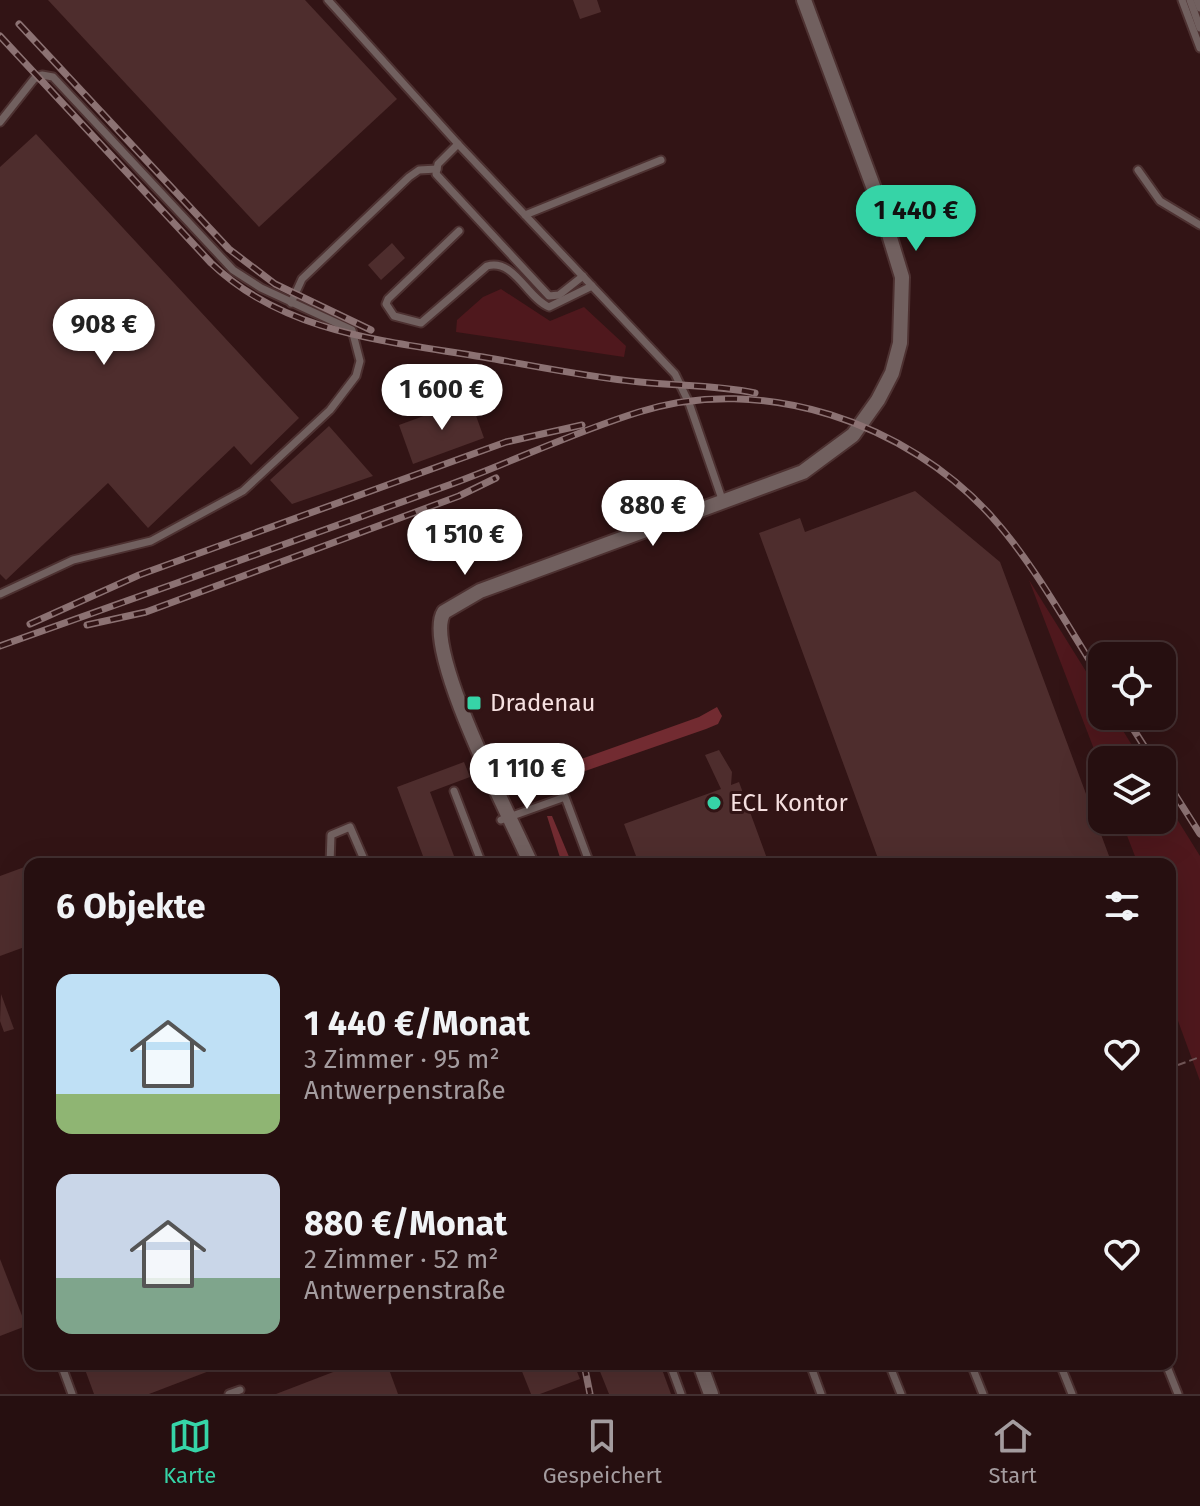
<!DOCTYPE html>
<html lang="de">
<head>
<meta charset="utf-8">
<style>
	body { margin:0; font-family:"Fira Sans",sans-serif; background:#2e1819; color:#f1f3f6; height:100vh; display:flex; flex-direction:column; font-size:30px; white-space:nowrap }
	* { box-sizing:border-box; margin:0 }
	p { font-size:26px; color:#a49c9f }
	.icon { flex:none; width:44px; height:44px; fill:none; stroke:currentColor; stroke-width:2; stroke-linecap:round; stroke-linejoin:round }
	.map { position:relative; flex:1; overflow:hidden }
	.drawer { position:absolute; left:24px; top:858px; width:1152px; height:512px; display:flex; flex-direction:column; background:#260f10; border-radius:16px; box-shadow:0 8px 32px #0002,0 0 0 2px #422f30 }
	.drawer>* { flex:none }
	.fabs { position:absolute; left:1088px; top:642px; display:grid; gap:16px }
	.fabs a { display:grid; place-items:center; width:88px; height:88px; border-radius:16px; background:#260f10; box-shadow:0 8px 32px #0002,0 0 0 2px #422f30; font-size:40px }
	.price { position:absolute; translate:-50% -68px; padding:0 18px; border-radius:28px; background:#fff; color:#222; font-size:26px; line-height:52px; filter:drop-shadow(0 2px 4px #0008) }
	.price::after { content:''; position:absolute; left:50%; top:48px; width:24px; height:18px; margin-left:-12px; background:inherit; clip-path:polygon(0 0,100% 0,50% 100%) }
	.price.current { background:#36d4a7; color:#111 }
	ul { padding:0; list-style:none }
	li { display:flex; align-items:center; gap:24px; height:200px; padding:0 32px }
	li span { display:grid; place-items:center; flex:none; width:224px; height:160px; border-radius:16px; color:#555 }
	li>.icon { margin-inline-start:auto }
	span .icon { width:96px; height:96px; fill:#fffc; stroke-width:1 }
	li b { font-size:34px }
	h2 { display:flex; justify-content:space-between; align-items:center; height:96px; padding:0 32px; font-size:34px }
	.dock { display:flex; justify-content:space-around; align-items:center; height:112px; border-top:2px solid #422f30; background:#260f10; font-size:22px; color:#a49c9f }
	.dock a { display:grid; justify-items:center; gap:4px }
	.dock .current { color:#36d4a7 }
	.map>svg:first-child { display:block }
	.green { fill:#4f181d }
	.water { fill:#722b31 }
	.building { fill:#4e2d2d }
	.lines { fill:none; stroke-linecap:round; stroke-linejoin:round }
	.service-casing { stroke:#4d3131; stroke-width:11 }
	.minor-casing { stroke:#4d3131; stroke-width:18 }
	.path { stroke:#745859; stroke-width:2; stroke-dasharray:8 4; stroke-linecap:butt }
	.service { stroke:#71605f; stroke-width:7 }
	.minor { stroke:#71605f; stroke-width:14 }
	.rail-casing { stroke:#8c7273; stroke-width:7 }
	.rail { stroke:#321415; stroke-width:4; stroke-dasharray:12; stroke-linecap:butt }
	.poi-dot { fill:#36d4a7; stroke:#321415; stroke-width:3 }
	.labels { text-anchor:middle; stroke-width:6; stroke-linejoin:round; paint-order:stroke }
	.poi-label { font-size:24px; fill:#f6e0e0; stroke:#321415; text-anchor:start }
</style>
</head>
<body>
<div class="map">
<svg width="1200" height="1394" viewBox="0 0 1200 1394">
	<rect width="100%" height="100%" fill="#321415"/>
	<g class="green">
		<path d="M501 289 550 321 584 307 626 346 624 357 456 332 457 320 483 297Z"/>
		<path d="M1029 580 1102 697V716H1114L1141 760H1102V770Z"/>
		<path d="M1162 795 1200 856V1081L1170 999V864H1138L1121 820H1162Z"/>
	</g>
	<g class="water">
		<path d="M717 707 722 716 718 724 706 729 542 786 532 787 528 778 699 717Z"/>
		<path d="M547 816H552L572 864H562Z"/>
	</g>
	<g class="building">
		<path d="M48 0H305L397 99 259 227Z"/>
		<path d="M573 0H597L601 12 580 19Z"/>
		<path d="M36 134 299 418 251 465 234 446 148 528 108 483 6 580 0 574V167Z"/>
		<path d="M392 243 405 258 381 280 368 265Z"/>
		<path d="M470 399 484 438 413 464 399 425Z"/>
		<path d="M329 426 373 476 292 504 270 480Z"/>
		<path d="M915 491 1000 562 1112 864H880L759 533 800 518 805 532Z"/>
		<path d="M719 750 732 772 731 785 739 782 769 864H639L624 824 721 789 705 755Z"/>
		<path d="M464 762 470 777 430 792 457 864H426L397 787Z"/>
		<path d="M30 865V945L0 956V876Z"/>
		<path d="M1 994 14 1029 4 1032 0 1021Z"/>
		<path d="M0 1259 26 1326 0 1336Z"/>
		<path d="M83 1364H112L115 1372 137 1364 225 1365 149 1394H94Z"/>
		<path d="M354 1364H387L398 1394H276Z"/>
		<path d="M519 1364H574L580 1379 540 1394H531Z"/>
		<path d="M597 1364H660L671 1394H609Z"/>
	</g>
	<g class="lines">
		<defs>
			<g id="service">
				<path d="M328 0 458 144 675 374 689 403 723 502"/>
				<path d="M1182 0 1200 48"/>
				<path d="M1190 0 1200 28"/>
				<path d="M1197 0 1200 8"/>
				<path d="M0 122 34 79 42 75 53 77 233 270 261 288 352 330 360 361 356 376 330 410 243 491 151 541 73 560 0 594"/>
				<path d="M458 144 438 164 436 174 549 296 559 295 583 276"/>
				<path d="M1138 170 1160 201 1200 225"/>
				<path d="M525 215 661 160"/>
				<path d="M459 231 388 299 386 304 394 316 421 323 487 266C514 258 527 298 549 307L592 286"/>
				<path d="M291 303 302 279 409 177 419 170 437 169"/>
				<path d="M454 791 482 864"/>
				<path d="M501 820 565 797 590 864"/>
				<path d="M330 864 331 835 350 827 366 864"/>
				<path d="M61 1364 72 1394"/>
				<path d="M670 1364 681 1394"/>
				<path d="M810 1364 821 1394"/>
				<path d="M889 1364 901 1394"/>
				<path d="M971 1364 983 1394"/>
				<path d="M1060 1364 1072 1394"/>
				<path d="M1166 1364 1178 1394"/>
				<path d="M229 1394 240 1390"/>
			</g>
			<g id="minor">
				<path d="M531 864C513 822 421 648 444 612L480 591 803 472 853 435 878 400 892 373 900 343 902 277 880 205 804 0"/>
				<path d="M700 1364 711 1394"/>
			</g>
		</defs>
		<use href="#service" class="service-casing"/>
		<use href="#minor" class="minor-casing"/>
		<path class="path" d="M1178 1065 1200 1057"/>
		<use href="#service" class="service"/>
		<use href="#minor" class="minor"/>
		<defs>
			<g id="rail">
				<path d="M19 24 229 249 275 284 371 330"/>
				<path d="M0 36 211 263C285 334 387 341 483 357 535 366 587 377 640 382 679 386 717 385 755 393"/>
				<path d="M30 624 139 575 506 442 582 425"/>
				<path d="M87 625 146 612 459 496 496 478"/>
				<path d="M0 646C150 593 299 539 449 485 512 462 574 432 639 412 762 373 908 423 992 517 1035 565 1067 626 1102 680"/>
				<path d="M1125 716 1153 760"/>
				<path d="M1162 774 1200 834"/>
				<path d="M584 1364 590 1394"/>
			</g>
		</defs>
		<use href="#rail" class="rail-casing"/>
		<use href="#rail" class="rail"/>
	</g>
	<g class="poi-dot">
		<rect x="466" y="695" width="16" height="16" rx="4"/>
		<circle cx="714" cy="803" r="8"/>
	</g>
	<g class="labels">
		<g class="poi-label">
			<text x="490" y="711">Dradenau</text>
			<text x="730" y="811">ECL Kontor</text>
		</g>
	</g>
</svg>
<div class="fabs">
<a><svg class="icon" aria-label="locate" viewBox="0 0 24 24"><circle cx="12" cy="12" r="6"/><path d="M12 2v4M12 18v4M2 12h4M18 12h4"/></svg></a>
<a><svg class="icon" aria-label="layers" viewBox="0 0 24 24"><path d="M12 4l9 5-9 5-9-5zM3 14l9 5 9-5"/></svg></a>
</div>
<b class="price current" style="left:916px;top:253px">1 440 €</b>
<b class="price" style="left:104px;top:367px">908 €</b>
<b class="price" style="left:442px;top:432px">1 600 €</b>
<b class="price" style="left:653px;top:548px">880 €</b>
<b class="price" style="left:465px;top:577px">1 510 €</b>
<b class="price" style="left:527px;top:811px">1 110 €</b>
<section class="drawer">
<h2>6 Objekte<svg class="icon" aria-label="filters" viewBox="0 0 24 24"><path d="M4 7h16M4 17h16"/><circle cx="9" cy="7" r="2"/><circle cx="15" cy="17" r="2"/></svg></h2>
<ul>
<li><span style="background:linear-gradient(#bfe0f5 75%,#8fb573 0)"><svg class="icon" aria-label="home" viewBox="0 0 24 24"><path d="M3 11l9-7 9 7M6 9v11h12V9"/></svg></span><div><b>1 440 €/Monat</b><p>3 Zimmer · 95 m²</p><p>Antwerpenstraße</p></div><svg class="icon" aria-label="heart" viewBox="0 0 24 24"><path d="M12 20l-8-8c-3-5 5-10 8-4 3-6 11-1 8 4z"/></svg></li>
<li><span style="background:linear-gradient(#c9d6e8 65%,#7fa58c 0)"><svg class="icon" aria-label="home" viewBox="0 0 24 24"><path d="M3 11l9-7 9 7M6 9v11h12V9"/></svg></span><div><b>880 €/Monat</b><p>2 Zimmer · 52 m²</p><p>Antwerpenstraße</p></div><svg class="icon" aria-label="heart" viewBox="0 0 24 24"><path d="M12 20l-8-8c-3-5 5-10 8-4 3-6 11-1 8 4z"/></svg></li>
</ul>
</section>
</div>
<nav class="dock">
<a class="current"><svg class="icon" aria-label="map" viewBox="0 0 24 24"><path d="M3 6l6-2 6 2 6-2v14l-6 2-6-2-6 2zM9 4v14M15 6v14"/></svg>Karte</a>
<a><svg class="icon" aria-label="saved" viewBox="0 0 24 24"><path d="M7 4h10v16l-5-4-5 4z"/></svg>Gespeichert</a>
<a><svg class="icon" aria-label="home" viewBox="0 0 24 24"><path d="M3 11l9-7 9 7M6 9v11h12V9"/></svg>Start</a>
</nav>
</body>
</html>
